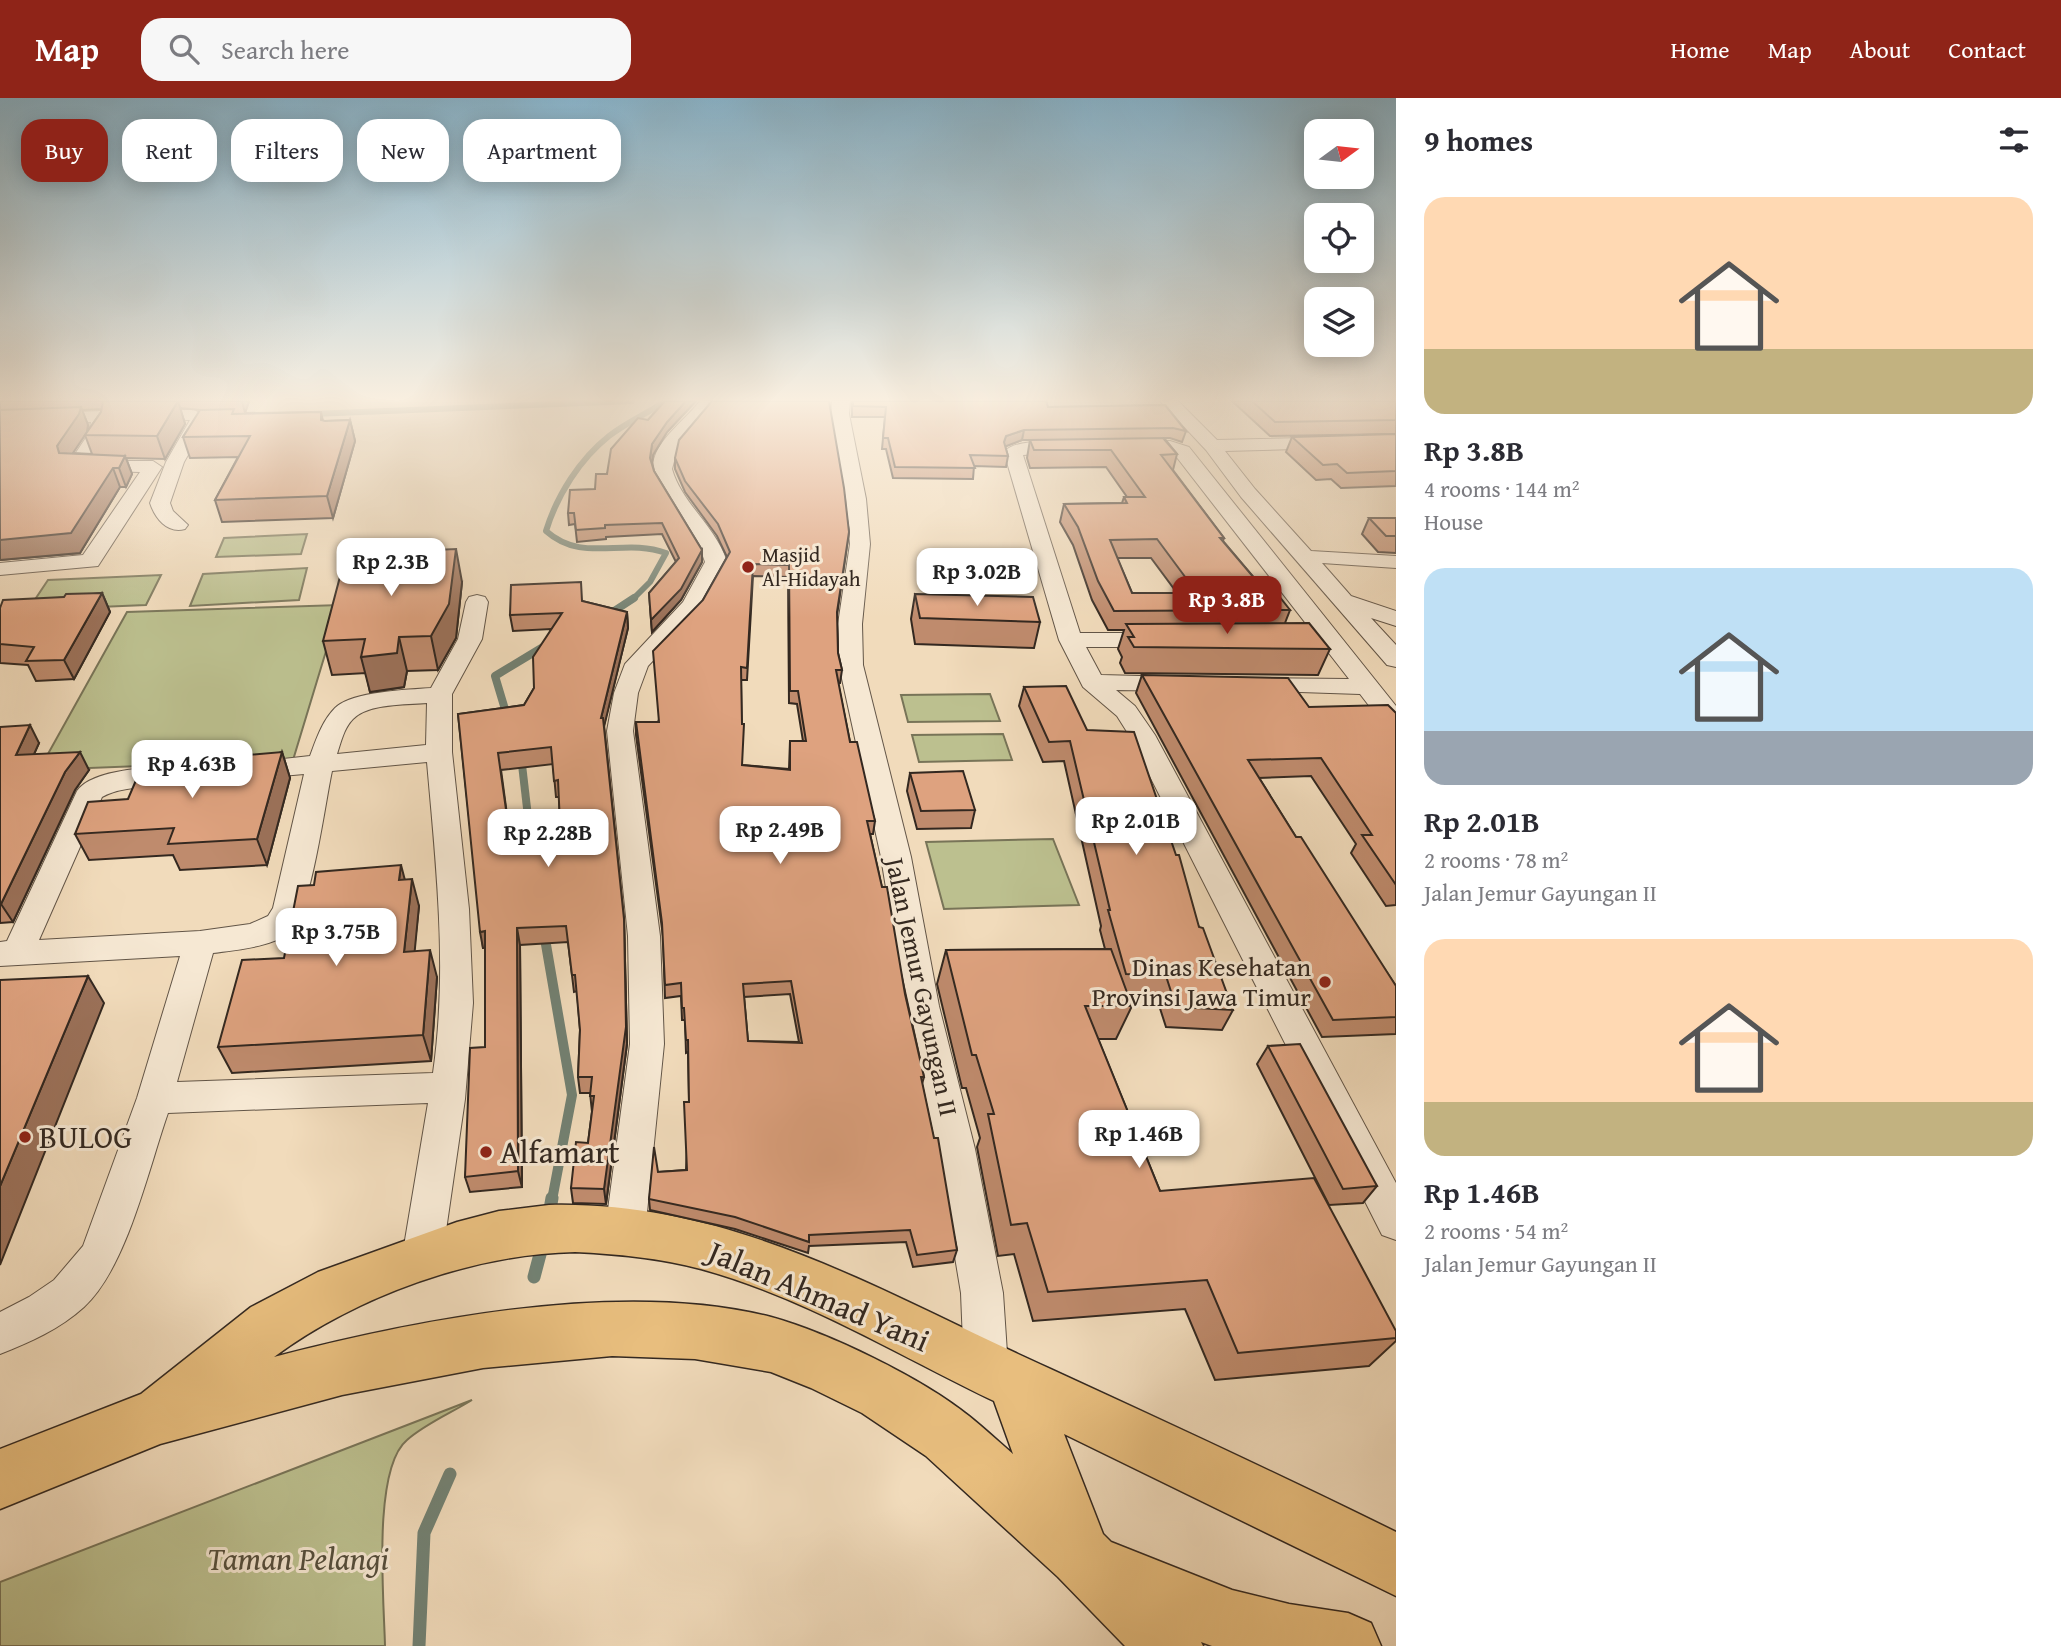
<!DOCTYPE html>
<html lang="en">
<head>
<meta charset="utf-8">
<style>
	body { margin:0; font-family:"Gentium Book Plus",serif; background:#f7f7f7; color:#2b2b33; height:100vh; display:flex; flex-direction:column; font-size:26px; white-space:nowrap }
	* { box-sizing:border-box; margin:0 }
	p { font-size:23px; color:#7c7c81 }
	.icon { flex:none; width:38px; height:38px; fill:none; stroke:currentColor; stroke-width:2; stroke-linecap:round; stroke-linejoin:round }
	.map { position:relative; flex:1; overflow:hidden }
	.panel { display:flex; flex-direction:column; background:#fff; width:665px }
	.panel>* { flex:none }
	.guide { position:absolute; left:21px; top:21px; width:665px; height:63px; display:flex; gap:14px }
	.needle { width:46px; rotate:75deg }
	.controls { position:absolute; left:1304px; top:21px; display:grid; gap:14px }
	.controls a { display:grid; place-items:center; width:70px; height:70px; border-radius:14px; background:#fff; box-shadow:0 4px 18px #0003; font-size:35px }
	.price { position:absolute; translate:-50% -60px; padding:0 16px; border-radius:14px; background:#fff; color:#222; font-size:23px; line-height:46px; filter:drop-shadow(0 2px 4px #0008) }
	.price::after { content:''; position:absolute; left:50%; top:42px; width:21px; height:16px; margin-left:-10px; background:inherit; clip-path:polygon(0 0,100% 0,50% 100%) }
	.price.current { background:#8f2418; color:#fff }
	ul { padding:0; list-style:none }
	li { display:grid; align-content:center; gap:14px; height:371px; padding:0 28px }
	li span { display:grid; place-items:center; height:217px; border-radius:21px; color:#555 }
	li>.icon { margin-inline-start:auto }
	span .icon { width:126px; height:126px; fill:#fffc; stroke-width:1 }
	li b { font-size:30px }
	h2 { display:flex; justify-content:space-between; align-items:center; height:84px; padding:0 28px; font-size:30px }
	.chip { padding:0 24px; border-radius:21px; background:#fff; box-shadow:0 4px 18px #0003; font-size:24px; line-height:63px }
	.chip.current { background:#8f2418; color:#fff }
	header { display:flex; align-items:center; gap:42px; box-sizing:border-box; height:98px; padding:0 35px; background:#8f2418; color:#fff }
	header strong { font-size:33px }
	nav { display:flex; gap:38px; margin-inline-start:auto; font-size:24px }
	.search { width:490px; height:63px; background:#f7f7f7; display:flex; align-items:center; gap:18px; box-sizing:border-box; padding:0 24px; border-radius:21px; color:#7c7c81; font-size:26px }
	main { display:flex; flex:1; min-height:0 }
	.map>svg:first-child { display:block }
	.green { fill:#bcc08f; stroke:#787458; stroke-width:2 }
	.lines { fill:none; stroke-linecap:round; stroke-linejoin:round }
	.stream-far3 { stroke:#728173; stroke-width:6 }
	.stream-far2 { stroke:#728173; stroke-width:8 }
	.stream-far1 { stroke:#728173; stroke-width:10 }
	.stream { stroke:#728173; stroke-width:13 }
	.minor-casing { stroke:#625547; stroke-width:2 }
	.highway-casing { stroke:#332820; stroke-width:3 }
	.minor { fill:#f6e8d3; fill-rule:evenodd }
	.highway { fill:#e8be7e; fill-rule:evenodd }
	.wall { fill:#bf8b6d; stroke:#332820; stroke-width:2; fill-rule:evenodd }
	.shaded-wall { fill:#9b7159; stroke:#332820; stroke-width:2 }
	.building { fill:#dea27f; stroke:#332820; stroke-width:2; fill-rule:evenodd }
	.poi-dot { fill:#8f2418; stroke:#f6e8d3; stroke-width:2.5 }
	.labels { text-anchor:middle; stroke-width:6; stroke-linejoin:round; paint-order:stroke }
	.far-poi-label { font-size:21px; fill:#332820; stroke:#f6e8d3; text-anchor:start }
	.poi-label { font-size:26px; fill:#332820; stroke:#f6e8d3; text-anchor:end }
	.street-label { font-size:26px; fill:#332820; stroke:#f6e8d3 }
	.near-poi-label { font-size:32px; fill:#332820; stroke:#f6e8d3; text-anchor:start }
	.near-street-label { font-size:32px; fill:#332820; stroke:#f6e8d3 }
	.near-park-label { font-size:32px; font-style:italic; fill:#554e3c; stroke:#f6e8d3 }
</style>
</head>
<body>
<header>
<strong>Map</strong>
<div class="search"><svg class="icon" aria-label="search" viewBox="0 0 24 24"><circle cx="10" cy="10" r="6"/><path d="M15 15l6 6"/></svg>Search here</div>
<nav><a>Home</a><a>Map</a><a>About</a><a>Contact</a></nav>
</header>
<main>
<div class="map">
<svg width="1396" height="1548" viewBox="0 0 1396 1548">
	<rect width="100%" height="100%" fill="#f1dbbb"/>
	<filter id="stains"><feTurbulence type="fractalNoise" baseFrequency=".00286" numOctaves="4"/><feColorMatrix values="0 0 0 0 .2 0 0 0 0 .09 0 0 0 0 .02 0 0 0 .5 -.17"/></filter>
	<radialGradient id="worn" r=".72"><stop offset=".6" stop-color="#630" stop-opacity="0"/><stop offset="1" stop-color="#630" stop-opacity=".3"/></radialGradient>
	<g class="green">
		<path d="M307 436 301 456 216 459 224 440Z"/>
		<path d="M307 470 299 502 190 508 203 476Z"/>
		<path d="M161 477 146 507 28 512 48 482Z"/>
		<path d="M340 507 293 662 39 672 127 514Z"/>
		<path d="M990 596 1000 623 908 624 901 597Z"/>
		<path d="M1003 636 1012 662 919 664 912 637Z"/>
		<path d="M1053 741 1079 807 944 811 926 744Z"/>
		<path d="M472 1302C451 1315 425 1326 407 1342 372 1371 384 1502 385 1548H0V1484Z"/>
	</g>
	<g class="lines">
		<g class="stream-far3">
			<path d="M312 316 632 303"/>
			<path d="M632 502 650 484 666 455C623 439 583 466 546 433 557 397 580 361 609 338 627 324 648 315 666 303"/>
		</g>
		<g class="stream-far2">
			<path d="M608 517 634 500"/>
			<path d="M507 618 495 578 548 546"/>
			<path d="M521 658 533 762"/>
		</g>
		<path class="stream-far1" d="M544 835 572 997 552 1102"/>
		<g class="stream">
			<path d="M549 1117 552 1100"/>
			<path d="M534 1179 543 1145"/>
			<path d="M419 1548 424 1435 450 1376"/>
		</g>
		<defs>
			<g id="minor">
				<path d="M700 303H717L677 352 672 371C682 406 716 428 727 464L701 512 648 568 638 595 633 633 660 838 664 946 645 1134 639 1147 625 1152 611 1147 605 1134 630 946 628 838 607 633 614 595 625 566 683 504 705 464C697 433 643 389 655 358 663 337 686 321 700 303Z"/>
				<path d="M832 303H850L849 316 866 401 870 446 862 526 863 567 911 759 939 908 975 1051 1003 1195 1008 1270 1001 1285 986 1292 971 1285 964 1270 961 1195 937 1051 905 908 881 759 839 567 838 526 850 446 846 401 831 316Z"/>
				<path d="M1160 303H1178L1217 342 1396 338V348L1225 353 1255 391 1311 453 1396 458V470L1322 465 1351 498 1396 513V528L1371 520 1396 547V569L1387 567 1241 399 1206 352Z"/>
				<path d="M143 312H194L209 320 184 364 170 405 173 413 188 427 185 431C167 436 155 420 150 405L166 364 190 322 137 321 134 317Z"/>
				<path d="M101 313 110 318 107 335 89 363H153L162 369 98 468 0 477V465L83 457 140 374 69 372 67 368 89 335 91 324 0 327V317Z"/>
				<path d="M1170 343 1189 349 1396 608V633L1387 631 1360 596 1243 592 1240 587 1243 582 1252 580 1349 581 1175 357C1159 350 1134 361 1122 349L1131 344Z"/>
				<path d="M1067 344 1076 350 1073 354 1023 357 1080 535H1161L1169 537 1173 542 1169 547 1161 549H1086L1101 577 1178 579 1187 581 1190 586 1187 591 1178 593 1116 592 1135 608 1155 637 1396 1085V1142L1382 1137 1129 637 1117 618 1083 589 1059 542 1004 354C1017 340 1049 345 1067 344Z"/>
				<path d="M477 497 485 499 488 504 482 541 452 596V654L469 811 473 905 465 1001 442 1160 436 1174 422 1179 408 1174 402 1160 428 1005 168 1015C148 1072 127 1169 84 1209 60 1231 30 1244 0 1256V1214L29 1199 54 1182 83 1148 137 1000 180 858 0 868V844L7 843 77 693C91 671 161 666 185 672L189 678 185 684C157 692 128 685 102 699L39 842 200 833 250 826 268 818 273 810 304 676 249 681 239 678 235 672 239 666 310 658C316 642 322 623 335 610 353 593 407 592 431 590L458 541 466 504 469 499ZM427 605 426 647 337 656C341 644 344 630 353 621 369 605 406 607 427 605ZM427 664C436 767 448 871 433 975L177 984 213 855C235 852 273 849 290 834 311 815 325 705 332 673Z"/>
			</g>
			<path id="highway" d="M549 1107C725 1103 863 1184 1018 1256 1144 1314 1271 1372 1396 1434V1498L1064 1336 1103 1436 1111 1444 1232 1492 1289 1506 1348 1515 1371 1525 1381 1548H1212L1201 1544 1203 1548H1125L1058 1479 926 1358 862 1315 811 1290 771 1274 695 1261 612 1258 483 1270 342 1297 160 1346 0 1411V1351L141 1296 251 1209 318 1174 457 1124 499 1113ZM575 1154C617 1156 660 1160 701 1171 804 1199 898 1257 994 1303L1013 1356C998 1343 984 1330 969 1318 922 1280 829 1235 771 1219 622 1181 420 1221 274 1259 357 1198 472 1156 575 1154Z"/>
		</defs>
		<use href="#minor" class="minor-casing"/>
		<use href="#highway" class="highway-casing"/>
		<use href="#minor" class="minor"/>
		<use href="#highway" class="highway"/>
	</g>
	<g class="wall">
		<path d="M0 303H249L245 315 321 314 323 323H325L350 322 355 343 333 420 222 424 215 402 238 359 190 360 183 339 201 312 180 310 185 326 165 361 126 360 132 376 126 389H120L80 455 0 462ZM101 311V314L85 337 92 356 72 355 87 334 88 327 82 312Z"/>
		<path d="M665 303H696L667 334 653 357 652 364 654 373 702 452V464L681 502 652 534 649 495 676 464 662 436 606 439V441L577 444 575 426 569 427 568 415 595 391 648 322Z"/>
		<path d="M852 303H1046L1048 309 1165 307 1186 333 1182 344 1170 340H1164L1177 356 1173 372 1224 440 1223 443 1266 494 1290 512 1285 525 1330 551 1318 577 1125 575 1120 565 1122 559 1118 551 1124 532H1108L1092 502 1073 447 1060 424 1064 406 1122 405 1124 399H1127L1106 369 1030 370 1027 360 1030 342H1039H1022L1005 348 1008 358 1006 369 974 368 973 381 893 380 886 351H882L885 319H852ZM1117 460H1151L1177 495H1132Z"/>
		<path d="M1232 303H1396V336L1270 338Z"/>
		<path d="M829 306 849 434 837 517 838 555 842 572 840 585H838L850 644 875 723 873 736H870L924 979 922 986 957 1152 953 1164 913 1169 906 1144 809 1148 808 1155 735 1131 650 1112 649 1101 658 1074 686 1072 689 1004 688 954 686 955 685 922H682L681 898 665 900 663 838 636 637V624H658L703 502 727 459 717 438 685 394 675 371V360ZM753 478 788 479 789 605 797 606 803 643H790L789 671 742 667 741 582H747ZM790 896 799 944 748 943 744 899Z"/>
		<path d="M1396 336V388L1341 390 1331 381 1316 382 1286 354 1292 339Z"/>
		<path d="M1369 420H1396V455L1378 454 1362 436Z"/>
		<path d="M462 484 456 540 438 572 407 573 404 589 370 594 366 575 332 577 323 543Z"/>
		<path d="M102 495 110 514 74 581 36 583 28 567 0 565V510L64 499Z"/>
		<path d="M915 496 1040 524 1034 550 915 546 911 521Z"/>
		<path d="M582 503 627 514 628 530 604 627 624 821 627 946 606 1106 573 1105 571 1090 588 1045 592 1014 590 995H580L578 979 580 932 577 893 574 894 568 844 520 847 522 1089 470 1094 465 1079 485 949V850H483L458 616 524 607 534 590 551 531 513 533 510 517ZM553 666 556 699H559L561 748 512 754 501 672Z"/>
		<path d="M1142 577 1309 609 1396 615V807L1386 808 1351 755 1356 746 1311 678 1259 680 1296 739 1396 888V936L1322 939 1136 595Z"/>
		<path d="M1024 589 1087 632 1199 829 1233 912 1222 932 1166 929 1156 898 1127 897 1132 908 1116 941H1098L1160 1093 1396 1233V1243L1369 1268 1215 1282 1185 1211 1033 1223 1014 1156 998 1158 977 1049 980 1040 966 990H962L937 886 946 852 1105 851 1100 832 1101 828 1064 663 1043 664 1019 608Z"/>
		<path d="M0 629 39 645 34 656 89 672 75 692 13 824 0 825Z"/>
		<path d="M282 654 290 680 267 767 180 772 173 757 89 762 75 736 128 701Z"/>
		<path d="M910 675 975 712 971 730 917 731 907 693Z"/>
		<path d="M404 781 419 808 414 853 437 879 431 963 232 975 218 949 284 860Z"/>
		<path d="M1268 948 1377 1088 1363 1105 1329 1107 1257 966Z"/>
	</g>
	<g class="shaded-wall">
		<path d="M178 303 185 326 165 361 157 338Z"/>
		<path d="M242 303H249L245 315Z"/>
		<path d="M686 303H696L667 334 653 357 651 371 650 360 652 346 667 324Z"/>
		<path d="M81 309 88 327 87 334 65 367 59 355 57 348Z"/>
		<path d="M350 322 355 343 333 420 327 398Z"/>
		<path d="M1024 332 1022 342 1004 349V344L1006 338Z"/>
		<path d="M125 358 132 376 126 389 119 370Z"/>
		<path d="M113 370 120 389 80 455 0 462V442Z"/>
		<path d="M456 451 462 484 456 540 438 572 431 538Z"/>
		<path d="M702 452V464L681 502 652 534 651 522Z"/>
		<path d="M102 495 110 514 74 581 64 562Z"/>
		<path d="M627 514 628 530 602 637 601 620Z"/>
		<path d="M399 539 407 573 404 589 370 594 361 559Z"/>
		<path d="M30 627 39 645 26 674 16 657Z"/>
		<path d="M80 654 89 672 75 692 13 824 1 806 65 674Z"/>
		<path d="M282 654 290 680 267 767 257 741Z"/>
		<path d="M401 767 408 794 399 782Z"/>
		<path d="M412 781 419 808 412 881 404 854Z"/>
		<path d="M624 821 627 946 606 1106 604 1091Z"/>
		<path d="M517 830 520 847 522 1089 518 1073Z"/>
		<path d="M485 833 488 850H483L480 834Z"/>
		<path d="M430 852 437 879 431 963 423 937Z"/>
		<path d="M88 878 104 905 0 1167V1088Z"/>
	</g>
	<g class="building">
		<path d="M103 303H178L157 338 85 337 101 314Z"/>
		<path d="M665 303H686L667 324 652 346 650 360 654 373 702 452 681 491 651 522 649 495 679 460 662 425 605 427V430L576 432 574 415H568L570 392 595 391 596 376H607L611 351 638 320 648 322Z"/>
		<path d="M712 303H829L844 390 849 434 837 514 838 555 842 572H836L850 644H857L875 723H867L882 789H887L905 896 924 979H921L934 1040H938L957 1152 917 1157 910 1132 809 1137V1144L735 1119 649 1101 654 1049 658 1074 687 1072 684 1004H689L688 942H686L684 910H682L681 885 665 887 662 825 636 624H659L653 553 703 502 730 454 718 426 685 383 675 360 679 342ZM753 466 789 467 790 593H798L806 643H790V672L742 667 744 626H742L741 569 747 570ZM791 883 802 945 748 943 743 886Z"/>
		<path d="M853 303H1046L1048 309 1165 307 1186 333 1173 330 1024 332 1006 338 1004 344 1008 358 970 357 975 370 895 369 888 340H883L886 309 853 308Z"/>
		<path d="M1252 303H1396V322L1275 324Z"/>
		<path d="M81 309 79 316 57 348 59 355 125 358 119 370H113L71 435 0 442V312Z"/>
		<path d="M234 311 232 316 321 314V322L325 323 350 322 327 398 215 402 250 338 183 339 200 312Z"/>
		<path d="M1396 336V373L1347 375 1337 366 1323 367 1292 339Z"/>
		<path d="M1163 340 1177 356 1161 357 1224 440H1220L1266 494 1275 493 1290 512 1114 513 1098 483 1078 429 1064 406 1127 405 1124 399H1145L1111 352H1034L1030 342ZM1157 441 1197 495H1132L1110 442Z"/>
		<path d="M1369 420H1396V438H1386Z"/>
		<path d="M456 451 449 506 431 538 399 539 397 555 361 559 365 541 323 543 346 456Z"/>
		<path d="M581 484 582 503 627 514 601 620H603L624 821 626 929 604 1091 571 1090 576 1044 588 1045 594 998H590L592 979H578L580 932 575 877H572L566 828 517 830 518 1073 465 1079 470 950 485 949V833L480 834 458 616 524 607 534 590 533 559 562 515 510 517 511 487ZM551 649 554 683 558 682 561 748 512 754 498 655Z"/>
		<path d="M102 495 64 562 26 563 34 549 0 546V510L3 502 64 499 66 496Z"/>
		<path d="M915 496 1033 499 1040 524 920 520Z"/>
		<path d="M1309 525 1330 551 1134 549 1128 539H1134L1126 526Z"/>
		<path d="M1142 577 1288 580 1309 609 1388 607 1396 615V787L1362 737H1372L1321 660 1248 662 1296 739H1301L1396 888V919L1333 922Z"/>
		<path d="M1066 588 1087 632 1134 634 1176 757H1179L1199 829 1203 830 1233 912 1176 909 1166 878 1126 876 1108 812H1110L1070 643 1049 644 1024 589Z"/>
		<path d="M30 627 16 657 80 654 65 674 1 806H0V629Z"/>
		<path d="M282 654 257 741 168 746 174 730 75 736 88 704 128 701 143 666Z"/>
		<path d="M963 673 975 712 921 713 910 675Z"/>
		<path d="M401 767 399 782 412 781 404 854 430 852 423 937 218 949 242 862 284 860 298 788 314 787 316 774Z"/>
		<path d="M1111 851 1132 908H1085L1160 1093 1314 1080 1396 1233V1240L1238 1255 1207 1182 1048 1194 1027 1125 1011 1127 988 1016H994L976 957H972L946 852Z"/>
		<path d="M88 878 0 1088V882Z"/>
		<path d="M1300 946 1377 1088 1343 1091 1268 948Z"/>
	</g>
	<linearGradient id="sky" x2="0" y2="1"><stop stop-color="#89b7d0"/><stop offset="0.58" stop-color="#f9efe0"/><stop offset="1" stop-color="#f9efe0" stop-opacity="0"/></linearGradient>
	<rect width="1396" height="520" fill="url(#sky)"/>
	<g class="poi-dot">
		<circle cx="748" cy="469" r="7"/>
		<circle cx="1325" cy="884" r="7"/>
		<circle cx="25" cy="1039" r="7"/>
		<circle cx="486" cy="1054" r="7"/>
	</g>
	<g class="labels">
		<g class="far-poi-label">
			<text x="762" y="464">Masjid<tspan x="762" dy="24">Al-Hidayah</tspan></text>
		</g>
		<g class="poi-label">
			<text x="1311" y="878">Dinas Kesehatan<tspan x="1311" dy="30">Provinsi Jawa Timur</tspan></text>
		</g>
		<g class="street-label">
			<text transform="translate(922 889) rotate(78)" y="9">Jalan Jemur Gayungan II</text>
		</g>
		<g class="near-poi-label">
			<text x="39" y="1050">BULOG</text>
			<text x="500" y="1065">Alfamart</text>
		</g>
		<g class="near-street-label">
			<text transform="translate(819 1198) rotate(23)" y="11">Jalan Ahmad Yani</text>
		</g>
		<g class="near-park-label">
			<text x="298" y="1472">Taman Pelangi</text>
		</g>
	</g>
	<rect width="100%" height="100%" filter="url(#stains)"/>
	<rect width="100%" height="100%" fill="url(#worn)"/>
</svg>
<div class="controls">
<a><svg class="needle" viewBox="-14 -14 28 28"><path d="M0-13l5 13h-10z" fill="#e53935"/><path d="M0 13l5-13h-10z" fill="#7c7c81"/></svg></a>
<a><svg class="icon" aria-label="locate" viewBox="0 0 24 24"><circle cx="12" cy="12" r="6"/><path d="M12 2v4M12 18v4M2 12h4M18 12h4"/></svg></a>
<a><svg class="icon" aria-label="layers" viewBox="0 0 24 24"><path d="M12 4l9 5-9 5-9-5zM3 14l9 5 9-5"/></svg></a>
</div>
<b class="price" style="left:391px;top:500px">Rp 2.3B</b>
<b class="price" style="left:977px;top:510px">Rp 3.02B</b>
<b class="price current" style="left:1227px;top:538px">Rp 3.8B</b>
<b class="price" style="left:192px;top:702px">Rp 4.63B</b>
<b class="price" style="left:1136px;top:759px">Rp 2.01B</b>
<b class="price" style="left:780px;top:768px">Rp 2.49B</b>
<b class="price" style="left:548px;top:771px">Rp 2.28B</b>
<b class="price" style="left:336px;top:870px">Rp 3.75B</b>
<b class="price" style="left:1139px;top:1072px">Rp 1.46B</b>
<div class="guide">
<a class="chip current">Buy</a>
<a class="chip">Rent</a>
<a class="chip">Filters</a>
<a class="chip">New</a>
<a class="chip">Apartment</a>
</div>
</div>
<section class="panel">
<h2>9 homes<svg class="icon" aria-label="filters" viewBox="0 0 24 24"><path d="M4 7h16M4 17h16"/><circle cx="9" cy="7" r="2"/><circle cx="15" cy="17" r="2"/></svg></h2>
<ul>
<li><span style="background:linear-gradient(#ffd9b3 70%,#c2b280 0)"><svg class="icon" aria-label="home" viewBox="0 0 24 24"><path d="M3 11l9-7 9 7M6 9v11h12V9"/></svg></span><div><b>Rp 3.8B</b><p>4 rooms · 144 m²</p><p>House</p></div></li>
<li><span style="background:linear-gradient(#bfe0f5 75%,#9aa5b1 0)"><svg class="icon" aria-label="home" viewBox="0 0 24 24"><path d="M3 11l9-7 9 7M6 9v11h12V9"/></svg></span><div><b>Rp 2.01B</b><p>2 rooms · 78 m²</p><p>Jalan Jemur Gayungan II</p></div></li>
<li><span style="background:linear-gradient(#ffd9b3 75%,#c2b280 0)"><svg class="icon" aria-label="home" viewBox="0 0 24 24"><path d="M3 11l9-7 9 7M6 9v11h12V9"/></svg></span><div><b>Rp 1.46B</b><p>2 rooms · 54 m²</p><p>Jalan Jemur Gayungan II</p></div></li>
</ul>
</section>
</main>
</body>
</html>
